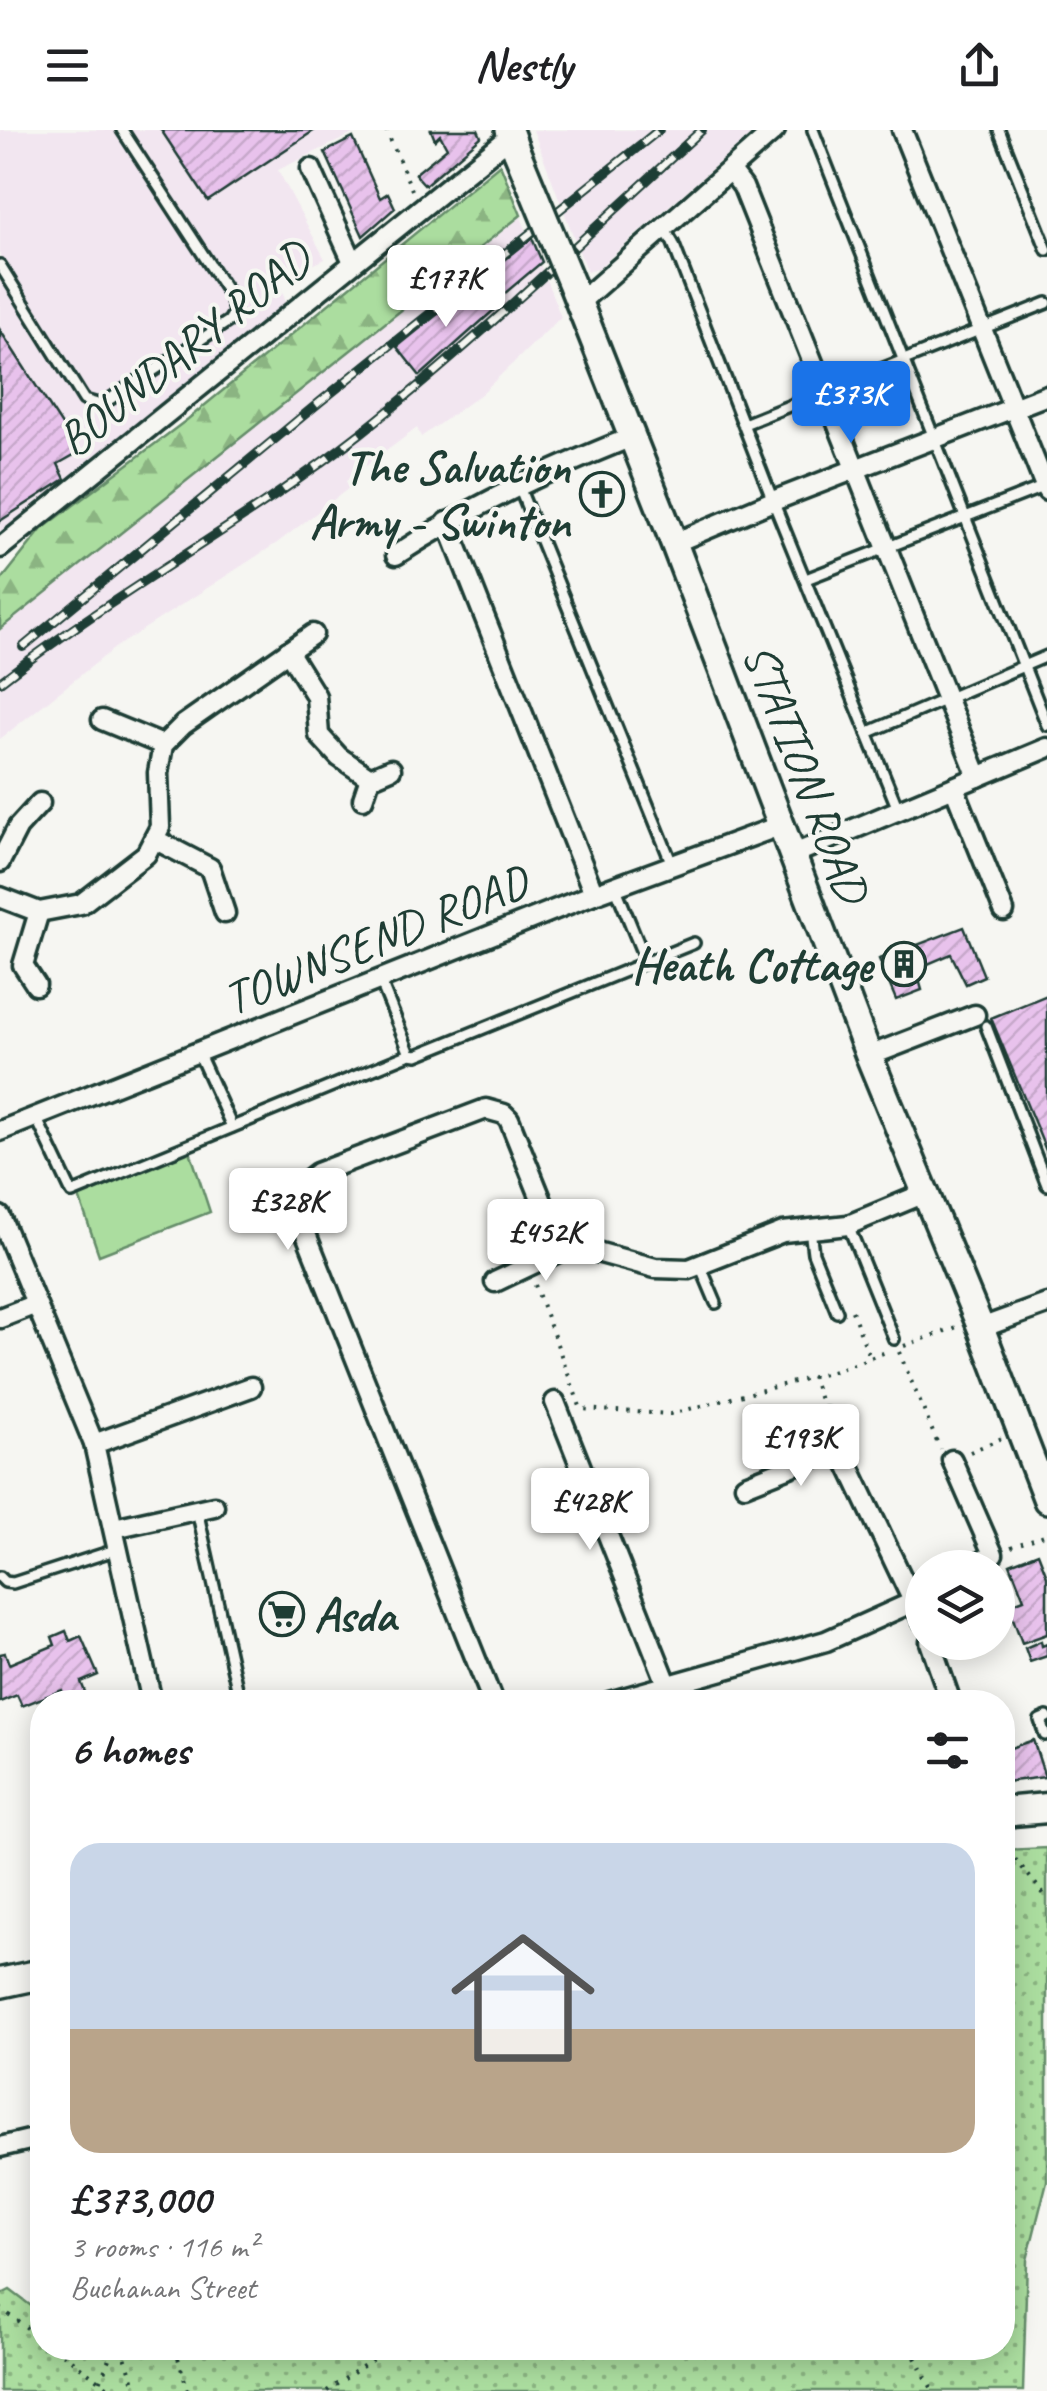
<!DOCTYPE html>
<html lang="en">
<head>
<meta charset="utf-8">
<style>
	body { margin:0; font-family:Caveat,sans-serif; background:#f6f6f6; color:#202124; height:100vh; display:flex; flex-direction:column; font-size:38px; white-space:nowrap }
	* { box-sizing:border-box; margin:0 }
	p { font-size:32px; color:#757577 }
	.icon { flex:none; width:55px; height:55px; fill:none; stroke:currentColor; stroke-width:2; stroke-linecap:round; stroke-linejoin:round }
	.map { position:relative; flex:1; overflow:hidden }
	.panel { position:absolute; left:30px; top:1560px; width:985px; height:670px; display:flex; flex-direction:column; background:#fff; border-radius:40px; box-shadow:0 5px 25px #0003 }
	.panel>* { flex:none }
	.controls { position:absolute; left:905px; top:1420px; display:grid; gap:20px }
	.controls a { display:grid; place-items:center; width:110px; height:110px; border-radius:50%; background:#fff; box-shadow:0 5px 25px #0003; font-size:50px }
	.price { position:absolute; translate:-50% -85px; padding:0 22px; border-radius:10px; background:#fff; color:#222; font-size:32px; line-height:65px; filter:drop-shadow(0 2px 5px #0008) }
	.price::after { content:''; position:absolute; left:50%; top:60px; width:30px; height:22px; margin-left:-15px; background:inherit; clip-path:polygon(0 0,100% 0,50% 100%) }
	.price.active { background:#1a73e8; color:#fff }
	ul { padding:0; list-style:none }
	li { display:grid; align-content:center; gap:20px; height:530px; padding:0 40px }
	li+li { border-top:2px solid #e0e0e0 }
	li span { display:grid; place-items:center; height:310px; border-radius:30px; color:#555 }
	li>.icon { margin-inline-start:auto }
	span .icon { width:180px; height:180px; fill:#fffc; stroke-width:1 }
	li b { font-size:42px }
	h2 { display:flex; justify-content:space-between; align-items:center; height:120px; padding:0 40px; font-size:42px }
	header { display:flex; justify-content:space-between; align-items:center; height:130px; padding:0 40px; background:#fff; font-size:45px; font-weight:600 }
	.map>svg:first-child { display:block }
	.built { fill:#f2e6f0 }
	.green { fill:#abdd9f; stroke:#658d6a; stroke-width:2.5 }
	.forest { fill:url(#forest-firs); stroke:#658d6a; stroke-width:2.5 }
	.park { fill:url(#park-dots); stroke:#658d6a; stroke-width:2.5 }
	.building { fill:url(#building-hatch); stroke:#1f3d34; stroke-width:2.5 }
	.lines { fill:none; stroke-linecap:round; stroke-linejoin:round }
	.lane-casing { stroke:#1f3d34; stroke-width:16 }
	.street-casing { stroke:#1f3d34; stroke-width:25 }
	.secondary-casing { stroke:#1f3d34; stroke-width:32 }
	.primary-casing { stroke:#1f3d34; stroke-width:35 }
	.path { stroke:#1f3d34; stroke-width:4; stroke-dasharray:2.5 8; stroke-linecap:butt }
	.lane { stroke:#f6f6f2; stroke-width:9 }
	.street { stroke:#f6f6f2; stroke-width:18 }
	.secondary { stroke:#f6f6f2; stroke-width:25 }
	.primary { stroke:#f6f6f2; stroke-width:28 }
	.rail-casing { stroke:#1f3d34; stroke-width:10 }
	.rail { stroke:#f6f6f2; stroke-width:6; stroke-dasharray:19; stroke-linecap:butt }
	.secondary-bridge-casing { stroke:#1f3d34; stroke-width:32; stroke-linecap:butt }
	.secondary-bridge { stroke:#f6f6f2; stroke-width:25 }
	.labels { text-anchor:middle; stroke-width:8; stroke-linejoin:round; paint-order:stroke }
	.street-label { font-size:48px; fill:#1f3d34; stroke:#f6f6f2 }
	.poi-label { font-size:48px; font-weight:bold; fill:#1f3d34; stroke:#f6f6f2; text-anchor:end }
</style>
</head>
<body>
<header><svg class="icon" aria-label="menu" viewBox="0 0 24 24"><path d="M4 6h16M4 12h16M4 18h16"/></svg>Nestly<svg class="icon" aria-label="share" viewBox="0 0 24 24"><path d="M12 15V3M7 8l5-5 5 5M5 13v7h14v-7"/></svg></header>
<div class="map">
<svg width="1047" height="2261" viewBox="0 0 1047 2261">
	<defs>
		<pattern id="forest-firs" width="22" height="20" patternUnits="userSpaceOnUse" patternTransform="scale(2.5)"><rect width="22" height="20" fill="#abdd9f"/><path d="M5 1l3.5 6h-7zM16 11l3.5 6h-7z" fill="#8bb482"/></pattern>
		<pattern id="park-dots" width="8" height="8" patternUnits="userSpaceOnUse" patternTransform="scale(2.5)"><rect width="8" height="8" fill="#abdd9f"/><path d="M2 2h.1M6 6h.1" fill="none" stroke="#8bb482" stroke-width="1.8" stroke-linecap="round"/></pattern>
		<pattern id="building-hatch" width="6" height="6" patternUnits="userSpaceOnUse" patternTransform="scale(2.5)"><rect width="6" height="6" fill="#e8c2ec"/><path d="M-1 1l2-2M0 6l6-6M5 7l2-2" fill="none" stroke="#c7a8cb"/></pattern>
	</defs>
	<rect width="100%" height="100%" fill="#f6f6f2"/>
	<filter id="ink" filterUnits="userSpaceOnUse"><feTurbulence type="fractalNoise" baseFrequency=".01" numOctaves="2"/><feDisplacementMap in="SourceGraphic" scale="20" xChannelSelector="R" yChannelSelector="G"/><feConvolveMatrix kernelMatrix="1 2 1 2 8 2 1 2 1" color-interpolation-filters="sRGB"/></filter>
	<g filter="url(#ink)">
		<g class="built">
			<path d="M0 0H361L278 40 325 129 279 151 286 173 0 410Z"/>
			<path d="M533 0H756L597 139 587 142Z"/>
			<path d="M500 34 561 187 481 264 421 307 417 298 346 351 349 358 277 413 116 517 0 609V452L42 399 188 289Z"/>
		</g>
		<path class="green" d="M189 1018 210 1082 99 1125 76 1058Z"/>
		<path class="forest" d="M500 34 521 85 0 499V452L42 399 188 289Z"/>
		<path class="park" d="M1047 1718V2051L1027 2130 1023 2261H0V2165L10 2160 42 2184V2218H1002L1003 1720Z"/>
		<g class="building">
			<path d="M161 0H315L208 71Z"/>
			<path d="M431 0H478L481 7 425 55 415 44 447 18 440 5 435 10Z"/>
			<path d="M353 8 380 68 388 63 395 78 363 106 325 22Z"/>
			<path d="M532 108 542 132 491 175 475 154Z"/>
			<path d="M475 154 494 180 420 246 397 217Z"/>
			<path d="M0 200 79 322 58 334 65 349 0 391Z"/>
			<path d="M964 797 984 846 966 854 951 824 916 839 922 860 896 870 879 829 905 815 907 819Z"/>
			<path d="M1047 865V1023L991 888Z"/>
			<path d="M1038 1423 1047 1446V1504L1022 1513 1008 1475 1024 1469 1010 1434Z"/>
			<path d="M66 1501 70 1511 81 1506 98 1545 81 1552 89 1572H67L62 1560 22 1576 17 1565 0 1572V1524L5 1523 9 1534 55 1515 52 1507Z"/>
			<path d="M1041 1511 1042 1516 1047 1514V1526L1030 1532 1025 1518Z"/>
			<path d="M1033 1610 1045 1647 1005 1652 1002 1621Z"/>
		</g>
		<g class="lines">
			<defs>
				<g id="lane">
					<path d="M813 0 1047 595"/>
					<path d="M999 0 1047 120"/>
					<path d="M664 98 673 113 773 371 898 679"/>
					<path d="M0 135 84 270 101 275 229 191 234 183 232 169 122 0"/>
					<path d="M744 294 1047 173"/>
					<path d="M519 357 672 734"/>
					<path d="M806 449 1045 356"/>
					<path d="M867 603 1047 526"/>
					<path d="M615 756 646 832"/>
					<path d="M380 850 410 924"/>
					<path d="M986 896 1047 1055"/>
					<path d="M198 922 232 997"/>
					<path d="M36 987 72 1063 410 924 417 925 694 813"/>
					<path d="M848 1095 894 1209"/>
					<path d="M810 1099 813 1123 837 1182"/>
					<path d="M700 1135 716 1173"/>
					<path d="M197 1380 240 1572"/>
					<path d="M0 1447 5 1452 13 1453 118 1419"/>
					<path d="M1045 1605 1040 1590 1047 1587"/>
				</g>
				<g id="street">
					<path d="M902 0 1047 361"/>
					<path d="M311 39 353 132"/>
					<path d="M730 40 743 57 978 647"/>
					<path d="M580 172 775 0"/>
					<path d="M447 392 594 764"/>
					<path d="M674 413 773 371 1047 265"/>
					<path d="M0 418 511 6"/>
					<path d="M396 425C471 376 549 340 632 307"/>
					<path d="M288 521 316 566 319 605 339 627 370 648 391 639"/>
					<path d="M102 590 163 615"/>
					<path d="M954 657 1004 781"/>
					<path d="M363 669 370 648"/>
					<path d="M154 709 210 738 225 783"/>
					<path d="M794 724 1047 618"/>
					<path d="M0 732 18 697 40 673"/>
					<path d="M0 767 39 782 81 774 146 724 160 697 158 643 163 615 183 595 313 504"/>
					<path d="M36 855 23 835 39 782"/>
					<path d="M869 926 975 885"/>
					<path d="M0 1001 594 764 782 695"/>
					<path d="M0 1086 94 1314 152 1572"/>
					<path d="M564 1113 655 1138 689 1139 783 1102 848 1095 925 1063"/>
					<path d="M495 1152 556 1123 564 1113"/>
					<path d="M0 1188 36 1174"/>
					<path d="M981 1198 1047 1174"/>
					<path d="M555 1272 668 1556"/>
					<path d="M826 1288 922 1490"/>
					<path d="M94 1314 251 1257"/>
					<path d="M952 1330 993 1424 972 1438"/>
					<path d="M745 1355 838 1318"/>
					<path d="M114 1398 214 1376"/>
					<path d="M930 1512 951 1572"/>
					<path d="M493 1572 298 1084C297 1063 300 1055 317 1043L486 979 504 984 509 989 552 1096 564 1113"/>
					<path d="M609 1572 826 1511 922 1468"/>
					<path d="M0 2017 42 2007"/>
				</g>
				<g id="secondary">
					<path d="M509 0 517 22"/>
					<path d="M572 155 674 413 869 926 981 1198 1047 1370"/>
				</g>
				<g id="primary">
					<path d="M1002 1682 1047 1678"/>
					<path d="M0 1853 42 1844"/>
				</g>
			</defs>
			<use href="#lane" class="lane-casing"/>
			<use href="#street" class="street-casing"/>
			<use href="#secondary" class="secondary-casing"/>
			<use href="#primary" class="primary-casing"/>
			<g class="path">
				<path d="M386 0 412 60"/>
				<path d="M535 1155 581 1279 670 1284 832 1242 886 1222"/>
				<path d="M852 1181 870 1228"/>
				<path d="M904 1216 957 1197"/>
				<path d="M899 1222 940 1319"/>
				<path d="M812 1246 820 1270"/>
				<path d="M970 1322 1002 1308"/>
				<path d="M1011 1417 1047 1404"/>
				<path d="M1002 1713 1047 1768"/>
				<path d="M0 2178 42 2209"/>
				<path d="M54 2218 114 2261"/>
				<path d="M122 2218 137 2261"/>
				<path d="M175 2218 188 2261"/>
				<path d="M910 2218 933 2261"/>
				<path d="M97 2261 113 2218"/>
				<path d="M327 2261 389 2218"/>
			</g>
			<use href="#lane" class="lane"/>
			<use href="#street" class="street"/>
			<use href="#secondary" class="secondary"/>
			<use href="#primary" class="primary"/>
			<defs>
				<g id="rail">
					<path d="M23 517 321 271 659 0"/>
					<path d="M0 552C116 462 246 393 362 302 481 208 590 101 702 0"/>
				</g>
			</defs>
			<use href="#rail" class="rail-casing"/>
			<use href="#rail" class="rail"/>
			<defs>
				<path id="secondary-bridge" d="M517 22 572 155"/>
			</defs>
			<use href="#secondary-bridge" class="secondary-bridge-casing"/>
			<use href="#secondary-bridge" class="secondary-bridge"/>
		</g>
	</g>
	<defs>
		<symbol id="church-ring" viewBox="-11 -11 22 22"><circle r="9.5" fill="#f6f6f2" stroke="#1f3d34" stroke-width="1.5"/><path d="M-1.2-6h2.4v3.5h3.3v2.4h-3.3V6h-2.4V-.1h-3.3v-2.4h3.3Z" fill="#1f3d34"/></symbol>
		<symbol id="building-ring" viewBox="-11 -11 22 22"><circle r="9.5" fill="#f6f6f2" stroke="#1f3d34" stroke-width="1.5"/><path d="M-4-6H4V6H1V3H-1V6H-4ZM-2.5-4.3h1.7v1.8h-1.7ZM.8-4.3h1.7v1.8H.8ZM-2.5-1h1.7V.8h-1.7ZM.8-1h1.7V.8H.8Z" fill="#1f3d34"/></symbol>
		<symbol id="supermarket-ring" viewBox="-11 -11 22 22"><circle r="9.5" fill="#f6f6f2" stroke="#1f3d34" stroke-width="1.5"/><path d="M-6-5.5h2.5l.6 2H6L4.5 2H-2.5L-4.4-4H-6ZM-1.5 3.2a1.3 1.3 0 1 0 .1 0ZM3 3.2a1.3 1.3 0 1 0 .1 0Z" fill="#1f3d34"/></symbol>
	</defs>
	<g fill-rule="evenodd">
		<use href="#church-ring" x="577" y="339" width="50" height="50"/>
		<use href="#building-ring" x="879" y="809" width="50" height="50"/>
		<use href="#supermarket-ring" x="257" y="1459" width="50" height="50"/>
	</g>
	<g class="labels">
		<g class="street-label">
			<text transform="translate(183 218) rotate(-39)" y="17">BOUNDARY ROAD</text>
			<text transform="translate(807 642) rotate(69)" y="17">STATION ROAD</text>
			<text transform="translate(375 809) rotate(-22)" y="17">TOWNSEND ROAD</text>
		</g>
		<g class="poi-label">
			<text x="570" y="353">The Salvation<tspan x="570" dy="55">Army - Swinton</tspan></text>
			<text x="872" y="851">Heath Cottage</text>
			<text x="314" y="1501" text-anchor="start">Asda</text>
		</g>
	</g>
</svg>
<div class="controls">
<a><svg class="icon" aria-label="layers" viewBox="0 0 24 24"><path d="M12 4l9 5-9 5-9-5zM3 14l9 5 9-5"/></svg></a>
</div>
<b class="price" style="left:446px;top:200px">£177K</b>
<b class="price active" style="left:851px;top:316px">£373K</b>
<b class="price" style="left:288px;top:1123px">£328K</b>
<b class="price" style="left:546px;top:1154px">£452K</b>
<b class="price" style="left:801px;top:1359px">£193K</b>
<b class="price" style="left:590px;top:1423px">£428K</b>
<section class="panel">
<h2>6 homes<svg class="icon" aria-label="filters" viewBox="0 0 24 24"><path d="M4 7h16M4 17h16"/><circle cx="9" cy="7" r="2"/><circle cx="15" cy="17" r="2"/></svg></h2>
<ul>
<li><span style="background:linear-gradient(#c9d6e8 60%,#b9a48a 0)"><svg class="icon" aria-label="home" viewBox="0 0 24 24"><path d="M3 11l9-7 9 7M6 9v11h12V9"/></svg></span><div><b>£373,000</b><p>3 rooms · 116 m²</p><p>Buchanan Street</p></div></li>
</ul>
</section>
</div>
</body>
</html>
